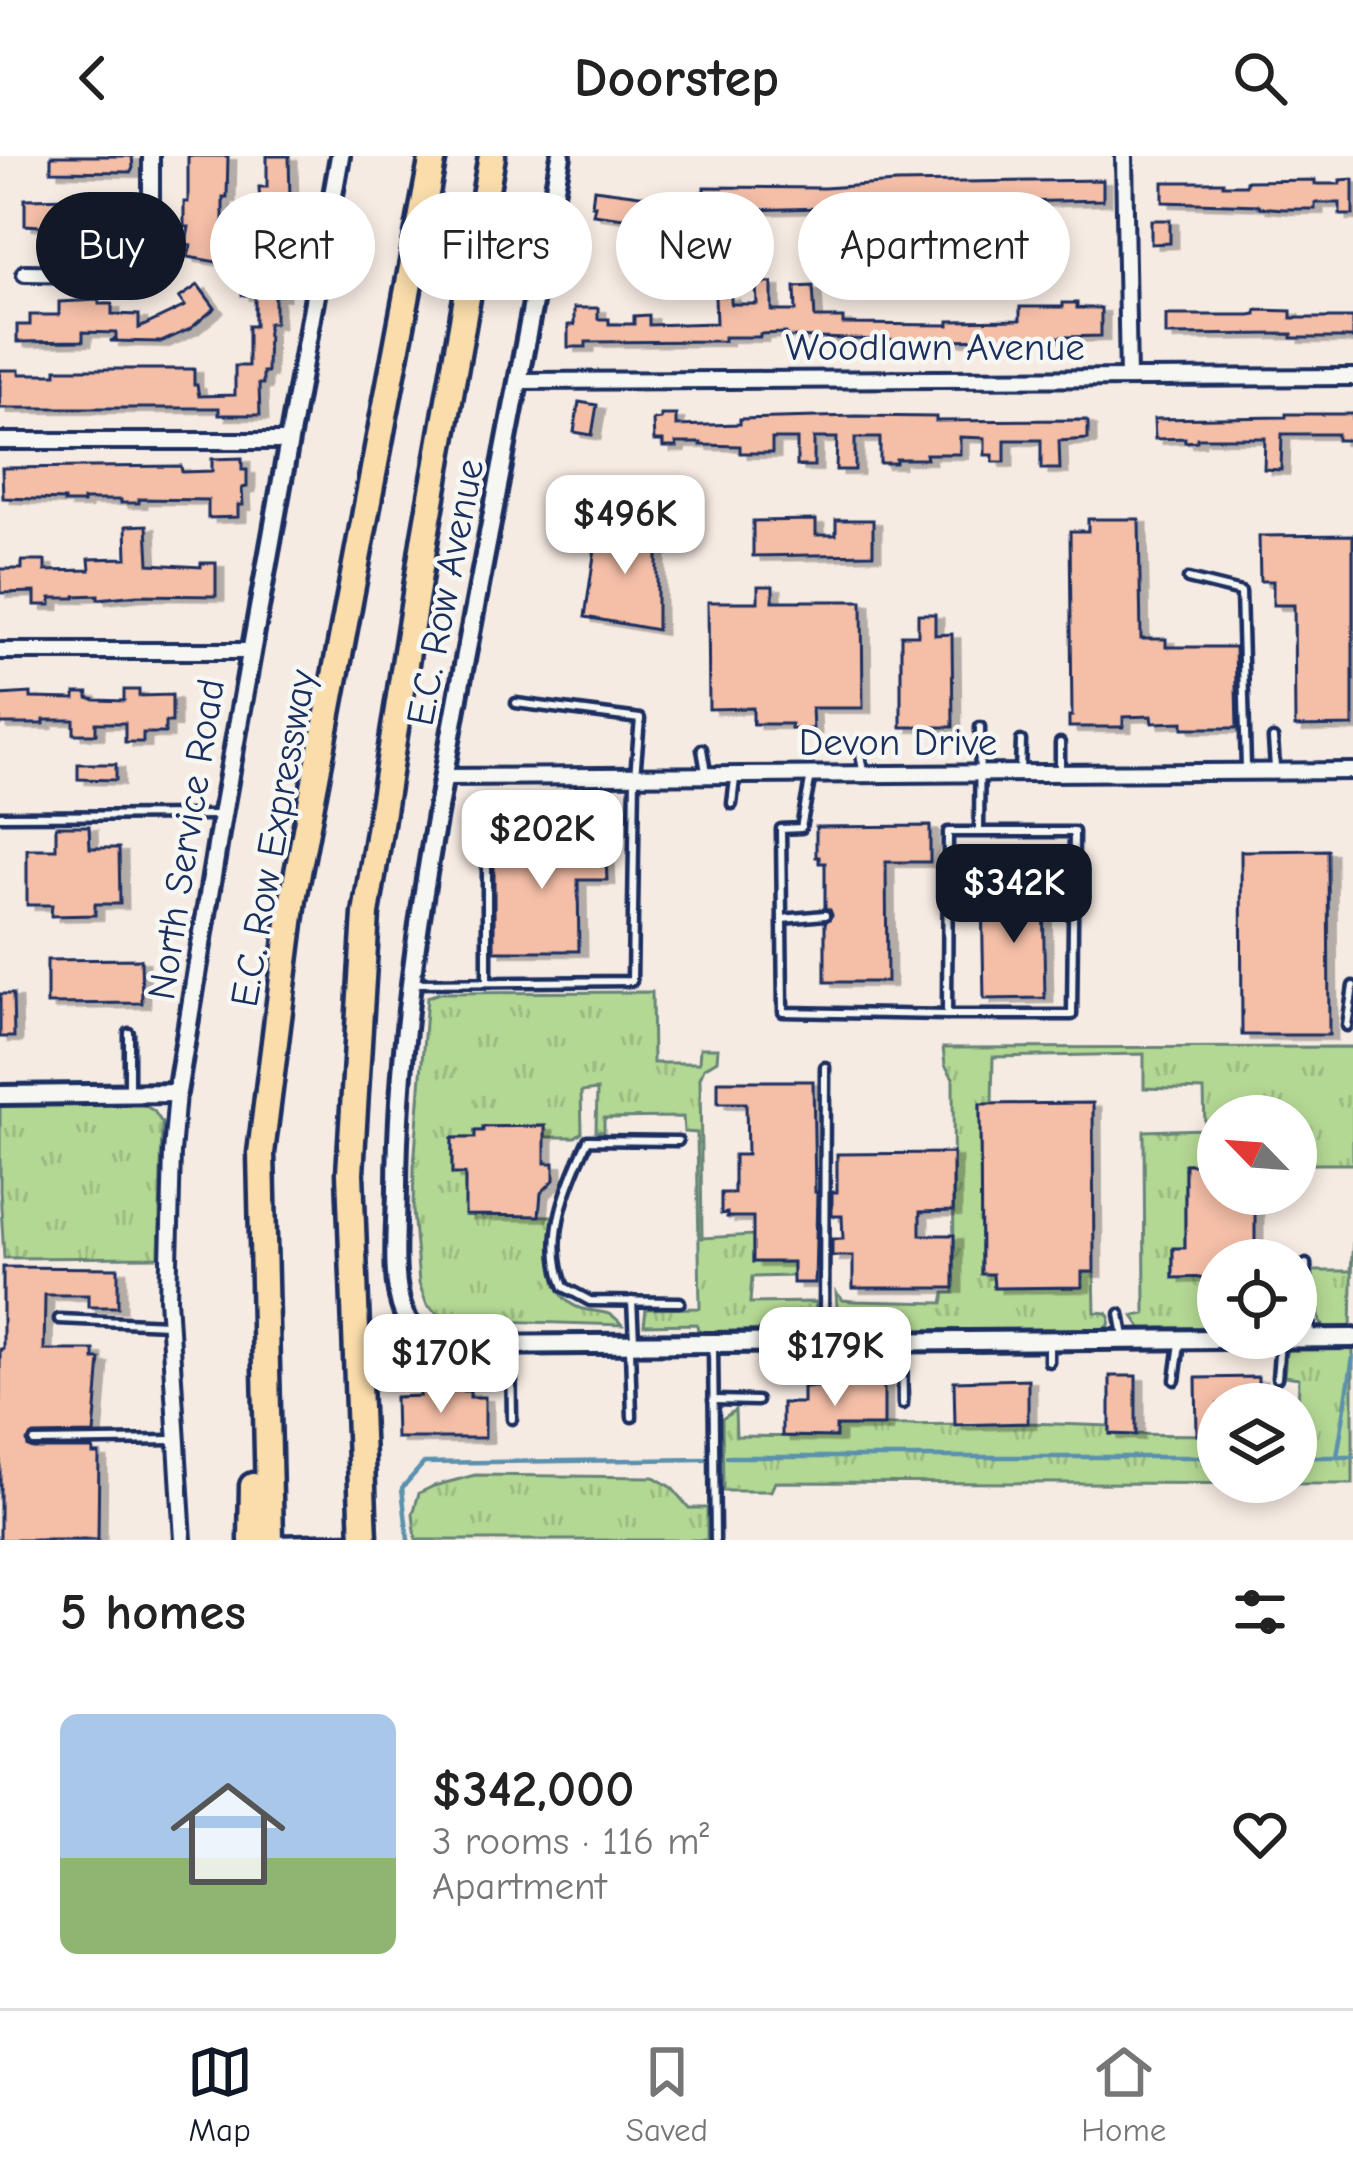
<!DOCTYPE html>
<html lang="en">
<head>
<meta charset="utf-8">
<style>
	body { margin:0; font-family:"Comic Neue",sans-serif; background:#f2f2f2; color:#222; height:100vh; display:flex; flex-direction:column; font-size:45px; white-space:nowrap }
	* { box-sizing:border-box; margin:0 }
	p { font-size:39px; color:#767676 }
	.icon { flex:none; width:66px; height:66px; fill:none; stroke:currentColor; stroke-width:2; stroke-linecap:round; stroke-linejoin:round }
	.map { position:relative; height:1384px; overflow:hidden }
	.sheet { display:flex; flex-direction:column; background:#fff; flex:1 }
	.sheet>* { flex:none }
	.banner { position:absolute; left:36px; top:36px; width:1281px; height:108px; display:flex; gap:24px }
	.needle { width:78px; rotate:295deg }
	.buttons { position:absolute; left:1197px; top:939px; display:grid; gap:24px }
	.buttons a { display:grid; place-items:center; width:120px; height:120px; border-radius:50%; background:#fff; box-shadow:0 6px 18px #0003; font-size:60px }
	.price { position:absolute; translate:-50% -102px; padding:0 27px; border-radius:24px; background:#fff; color:#222; font-size:39px; line-height:78px; filter:drop-shadow(0 3px 6px #0008) }
	.price::after { content:''; position:absolute; left:50%; top:72px; width:36px; height:27px; margin-left:-18px; background:inherit; clip-path:polygon(0 0,100% 0,50% 100%) }
	.price.selected { background:#111827; color:#fff }
	ul { padding:0; list-style:none }
	li { display:flex; align-items:center; gap:36px; height:300px; padding:0 60px }
	li span { display:grid; place-items:center; flex:none; width:336px; height:240px; border-radius:18px; color:#555 }
	li>.icon { margin-inline-start:auto }
	span .icon { width:144px; height:144px; fill:#fffc; stroke-width:1 }
	li b { font-size:51px }
	h2 { display:flex; justify-content:space-between; align-items:center; height:144px; padding:0 60px; font-size:51px }
	.pill { padding:0 42px; border-radius:54px; background:#fff; box-shadow:0 6px 18px #0003; font-size:42px; line-height:108px }
	.pill.selected { background:#111827; color:#fff }
	header { display:flex; justify-content:space-between; align-items:center; height:156px; padding:0 60px; background:#fff; font-size:54px; font-weight:600 }
	.dock { display:flex; justify-content:space-around; align-items:center; height:168px; border-top:3px solid #e0e0e0; background:#fff; font-size:33px; color:#767676 }
	.dock a { display:grid; justify-items:center; gap:6px }
	.dock .selected { color:#111827 }
	.map>svg:first-child { display:block }
	.grass { fill:url(#grass-tufts); stroke:#678478; stroke-width:3 }
	.lines { fill:none; stroke-linecap:round; stroke-linejoin:round }
	.stream { stroke:#5b91ad; stroke-width:4.5 }
	.building { fill:#f4bea7; stroke:#1b2f5e; stroke-width:3; filter:url(#shadow) }
	.service-casing { stroke:#1b2f5e; stroke-width:15 }
	.minor-casing { stroke:#1b2f5e; stroke-width:22 }
	.tertiary-casing { stroke:#1b2f5e; stroke-width:26 }
	.motorway-casing { stroke:#1b2f5e; stroke-width:33 }
	.service { stroke:#f6f6f2; stroke-width:6 }
	.minor { stroke:#f6f6f2; stroke-width:14 }
	.tertiary { stroke:#f6f6f2; stroke-width:16 }
	.motorway { stroke:#faddab; stroke-width:24 }
	.labels { text-anchor:middle; stroke-width:9; stroke-linejoin:round; paint-order:stroke }
	.street-label { font-size:39px; fill:#1b2f5e; stroke:#f6f6f2 }
</style>
</head>
<body>
<header><svg class="icon" aria-label="back" viewBox="0 0 24 24"><path d="M15 5l-7 7 7 7"/></svg>Doorstep<svg class="icon" aria-label="search" viewBox="0 0 24 24"><circle cx="10" cy="10" r="6"/><path d="M15 15l6 6"/></svg></header>
<div class="map">
<svg width="1353" height="1384" viewBox="0 0 1353 1384">
	<defs>
		<pattern id="grass-tufts" width="24" height="20" patternUnits="userSpaceOnUse" patternTransform="scale(3)"><rect width="24" height="20" fill="#b3d893"/><path d="M3 7l-1-3M5 7V3M7 7l1-3M15 17l-1-3M17 17v-4M19 17l1-3" fill="none" stroke="#99ba81"/></pattern>
		<filter id="shadow"><feDropShadow dx="8" dy="4.5" stdDeviation="0" flood-color="#0004"/></filter>
	</defs>
	<rect width="100%" height="100%" fill="#f6ebe3"/>
	<filter id="ink" filterUnits="userSpaceOnUse"><feTurbulence type="fractalNoise" baseFrequency=".00833" numOctaves="2"/><feDisplacementMap in="SourceGraphic" scale="24" xChannelSelector="R" yChannelSelector="G"/><feConvolveMatrix kernelMatrix="1 2 1 2 8 2 1 2 1" color-interpolation-filters="sRGB"/></filter>
	<g filter="url(#ink)">
		<g class="grass">
			<path d="M652 836 653 907H699L700 892H718L717 904 704 912 700 922 702 1082 753 1079V1106H793V1120L752 1121 750 1147 815 1146 817 1165 807 1173 698 1176 697 1168 644 1169 646 1153 700 1152 697 977 684 976 683 961 604 962V976L596 975 597 934 581 936 582 976 575 981H545V970L484 971 483 975H475V982H452V1017L465 1018 466 1059 552 1060C553 1093 544 1147 587 1154 604 1157 611 1155 622 1169L462 1164 438 1158 427 1149 419 1127 413 1054 414 1010 427 841 440 837Z"/>
			<path d="M1353 891V1008H1296V960H1218V1008H1185V1092L1173 1093V1121H1218V1175L1144 1176 1133 1160 1145 1158 1144 975 1205 973 1204 934 1144 932V898L993 901 992 948 980 949 981 1117 993 1118 994 1132 1081 1131 1082 1116H1094L1095 1156 1107 1157 1110 1161 1109 1170 1094 1176 844 1179 838 1165 836 1136 843 1144 853 1145 943 1147 945 1137H954L953 922 945 909 943 892Z"/>
			<path d="M0 946H139L154 955 162 967 159 1101 4 1102 0 1035Z"/>
			<path d="M1353 1083 1351 1174H1327L1320 1166 1312 1115H1351Z"/>
			<path d="M1292 1190 1353 1191V1328L775 1326 771 1335H723L722 1263 735 1254 736 1280 835 1281 836 1270 1028 1267 1110 1270V1278L1218 1279V1326H1296L1299 1222 1284 1220 1286 1197Z"/>
			<path d="M475 1319 654 1321 672 1332 689 1352H707V1384H416L413 1358 419 1337 434 1330Z"/>
		</g>
		<g class="lines">
			<g class="stream">
				<path d="M727 1301H1218"/>
				<path d="M1296 1301H1353"/>
				<path d="M1337 1301 1353 1201"/>
				<path d="M408 1384 402 1332 424 1307 705 1303"/>
			</g>
		</g>
		<g class="building">
			<path d="M51 0H132L133 12 131 16 51 15Z"/>
			<path d="M188 0H228L227 41H223V72L217 106 188 101 191 89 186 88 189 71H184V46H188Z"/>
			<path d="M267 0H289L290 43H294V57H291V68H288V83H284V98H281V139H275V167H268L267 216H263V228H259L260 259H219V252H0V214H19V218H56V213H194V229H197L199 240 235 239V210H248V170H255V139H242V120H252L251 87H262L259 31H267Z"/>
			<path d="M1353 23V59H1340V47H1315V53H1283L1259 51V49L1163 46V26H1223V29H1246V25L1315 24V28H1340V24Z"/>
			<path d="M1103 24V44L976 47V50H970V56L938 55V46L894 47V61H862V51L747 54 748 89H732V55H689V62H666V56H640V63L624 62 593 58 595 49H592L594 33 655 41 704 36V31L824 32 896 27Z"/>
			<path d="M76 42V45H135V61L138 60V84L56 81V71L25 69V43Z"/>
			<path d="M1151 64H1170V87L1151 88Z"/>
			<rect x="978" y="110" width="19" height="23"/>
			<path d="M756 127H772V155H796L795 131 813 130 815 162H843V168L949 169V165L1020 164V151H1063V147H1077V152H1101V180L914 185 787 181 786 177 760 178V181H724V185L586 186V191H568V169H574V152H598V163H609V168H634V160L649 159V169L716 167 715 140H731V148H757Z"/>
			<path d="M198 129 215 152 190 173 161 186 110 185 116 183V177L83 176V185L17 186V169H30V159H59V146L99 144V148H112V158L139 159V172L185 150 179 142Z"/>
			<path d="M1256 154 1291 155V162H1353V182H1292V178L1166 179V159H1250L1256 158Z"/>
			<path d="M579 246 597 249 592 279 574 276Z"/>
			<path d="M1286 258H1353V284H1337V278H1282L1281 314 1264 313 1265 282H1197V285L1185 286V282L1155 283 1154 263 1286 261Z"/>
			<path d="M661 259H676V270L740 268V263L856 260 936 261V265L1085 264 1088 266V283L1059 285 1060 313H1041V284H1005V306H993V299H985V282L960 281V298H926L927 303H896V307H880V282H855V314H836L837 282H814V310H797V283H772V297H740V290L701 289V287H676L677 291H663V285H654L653 264 661 263Z"/>
			<path d="M242 302V314H247V331L242 332 243 349H238V361L208 362V344L139 343V347H121V344H83V347H64V344L3 342 2 312 181 310 182 316 212 315V303Z"/>
			<path d="M1088 363H1139L1141 483H1166V491H1235L1237 572H1183V566L1152 567 1151 560 1123 561V571H1069V560H1072L1070 375H1088Z"/>
			<path d="M816 364V379H836V364H873V398L753 400V365Z"/>
			<path d="M147 369 149 408 201 411V407H216V440L137 439 98 443V439L75 440V442H51V449H35V436L0 437V413H22V405H45V415L90 414 89 403 127 402 126 370Z"/>
			<path d="M598 372H657V474L585 461Z"/>
			<path d="M1353 379V570L1295 571 1294 449H1273V425H1260L1259 380Z"/>
			<path d="M758 430H773V445H862L863 552H812L813 573H791V568H753V552L709 553 708 446H758Z"/>
			<path d="M918 458H935V479L952 478 953 571H901V479H918Z"/>
			<path d="M124 534H139V540L172 539V566H165V577H143V586H125V567H96V578H74V564H44V568H0V539L31 537V542L75 543V537H88V542L95 544 124 545Z"/>
			<path d="M78 608H116V624L78 623Z"/>
			<path d="M56 670H89L90 692H119L120 748H95V759L51 760 52 749H27V693H56Z"/>
			<path d="M930 670V706H886L887 826H825V767L832 759 830 754 825 752V707H819V701H816V671Z"/>
			<path d="M605 683 607 724H578L579 795H494V684Z"/>
			<path d="M1328 694 1329 879H1242L1241 695Z"/>
			<path d="M1043 737 1045 842 984 843 982 738Z"/>
			<path d="M141 803 142 847 47 848V804Z"/>
			<path d="M0 838H13L14 881H0Z"/>
			<path d="M718 925H813L815 1036H817L815 1127H793V1106H753V1061H727V1057L721 1058V1037H734V999H747L746 947H718Z"/>
			<path d="M1093 947 1094 1116H1082V1131L994 1132 993 1118H981L980 948Z"/>
			<path d="M545 970V1007H554V1024L541 1037 539 1060 465 1059V1018H452V982H475V975H483V971Z"/>
			<path d="M953 997V1055L920 1056V1079H954V1132H853V1100H832V1083H843L842 1060H832V1036H837V998Z"/>
			<path d="M1185 1008H1218V1038H1255V1104H1218V1121L1173 1122V1092H1185Z"/>
			<path d="M3 1111 118 1112V1151H88V1139H45L44 1194H94V1203H100L94 1278 34 1279 27 1285 28 1291 33 1293H93V1298H99L98 1384H0V1193H3Z"/>
			<path d="M1110 1220H1136V1279L1110 1278Z"/>
			<path d="M1258 1221V1248H1218V1279H1197L1196 1222Z"/>
			<path d="M1028 1223V1267L955 1269 954 1225Z"/>
			<path d="M840 1225H884V1270H836V1281L782 1280V1247H803V1231H840Z"/>
			<path d="M420 1235H470V1241H485V1282H396L395 1241 420 1240Z"/>
		</g>
		<g class="lines">
			<defs>
				<g id="service">
					<path d="M1188 423 1241 436 1246 612"/>
					<path d="M1273 583 1275 612"/>
					<path d="M702 593 706 616"/>
					<path d="M860 597 863 615"/>
					<path d="M1060 613V587"/>
					<path d="M1020 617 1021 585"/>
					<path d="M811 619 801 672 781 673 783 856 947 859"/>
					<path d="M732 648 735 623"/>
					<path d="M0 660 218 659"/>
					<path d="M979 676H948L947 859H1072L1074 676H979L980 571"/>
					<path d="M782 763 825 759"/>
					<path d="M487 826V676"/>
					<path d="M416 827 632 825 635 620 640 563 516 547"/>
					<path d="M1347 870 1353 830"/>
					<path d="M129 934V877"/>
					<path d="M678 985 588 984C567 1029 544 1082 564 1131L590 1145 680 1146"/>
					<path d="M1306 1108 1310 1178"/>
					<path d="M632 1145 634 1184"/>
					<path d="M1120 1158 1124 1180"/>
					<path d="M59 1163 167 1168"/>
					<path d="M824 1182 825 911"/>
					<path d="M423 1185V1228L512 1226"/>
					<path d="M1049 1188V1206"/>
					<path d="M902 1189 903 1248"/>
					<path d="M713 1190 715 1384"/>
					<path d="M630 1191 632 1261"/>
					<path d="M511 1192 512 1263"/>
					<path d="M1277 1222 1280 1186"/>
					<path d="M828 1223 829 1191"/>
					<path d="M1175 1224 1180 1187"/>
					<path d="M713 1244 757 1245"/>
					<path d="M34 1286 173 1284"/>
					<path d="M278 1384 355 1382"/>
				</g>
				<g id="minor">
					<path d="M1124 0 1128 222"/>
					<path d="M25 117 151 119V0"/>
					<path d="M518 225 1353 221"/>
					<path d="M0 285H288"/>
					<path d="M0 495H250"/>
					<path d="M443 621 1353 615"/>
					<path d="M177 937 172 997 168 1142 183 1384"/>
				</g>
				<g id="tertiary">
					<path d="M561 0C529 170 496 339 464 509 432 682 398 856 397 1031 397 1068 390 1124 404 1158 414 1180 432 1187 455 1189L1353 1182"/>
					<path d="M0 939 177 937 222 659 340 0"/>
				</g>
				<g id="motorway">
					<path d="M252 1384 253 1330"/>
					<path d="M270 1384 261 997 293 743 433 0"/>
					<path d="M364 1384 350 1017 366 758 425 380 492 0"/>
				</g>
			</defs>
			<use href="#service" class="service-casing"/>
			<use href="#minor" class="minor-casing"/>
			<use href="#tertiary" class="tertiary-casing"/>
			<use href="#motorway" class="motorway-casing"/>
			<use href="#service" class="service"/>
			<use href="#minor" class="minor"/>
			<use href="#tertiary" class="tertiary"/>
			<use href="#motorway" class="motorway"/>
		</g>
	</g>
	<g class="labels">
		<g class="street-label">
			<text x="935" y="204">Woodlawn Avenue</text>
			<text transform="translate(444 436) rotate(-79)" y="14">E.C. Row Avenue</text>
			<text x="898" y="599">Devon Drive</text>
			<text transform="translate(272 682) rotate(-80)" y="14">E.C. Row Expressway</text>
			<text transform="translate(185 683) rotate(-81)" y="14">North Service Road</text>
		</g>
	</g>
</svg>
<div class="buttons">
<a><svg class="needle" viewBox="-14 -14 28 28"><path d="M0-13l5 13h-10z" fill="#e53935"/><path d="M0 13l5-13h-10z" fill="#767676"/></svg></a>
<a><svg class="icon" aria-label="locate" viewBox="0 0 24 24"><circle cx="12" cy="12" r="6"/><path d="M12 2v4M12 18v4M2 12h4M18 12h4"/></svg></a>
<a><svg class="icon" aria-label="layers" viewBox="0 0 24 24"><path d="M12 4l9 5-9 5-9-5zM3 14l9 5 9-5"/></svg></a>
</div>
<b class="price" style="left:625px;top:421px">$496K</b>
<b class="price" style="left:542px;top:736px">$202K</b>
<b class="price selected" style="left:1014px;top:790px">$342K</b>
<b class="price" style="left:835px;top:1253px">$179K</b>
<b class="price" style="left:441px;top:1260px">$170K</b>
<div class="banner">
<a class="pill selected">Buy</a>
<a class="pill">Rent</a>
<a class="pill">Filters</a>
<a class="pill">New</a>
<a class="pill">Apartment</a>
</div>
</div>
<section class="sheet">
<h2>5 homes<svg class="icon" aria-label="filters" viewBox="0 0 24 24"><path d="M4 7h16M4 17h16"/><circle cx="9" cy="7" r="2"/><circle cx="15" cy="17" r="2"/></svg></h2>
<ul>
<li><span style="background:linear-gradient(#a9c7e8 60%,#8fb573 0)"><svg class="icon" aria-label="home" viewBox="0 0 24 24"><path d="M3 11l9-7 9 7M6 9v11h12V9"/></svg></span><div><b>$342,000</b><p>3 rooms · 116 m²</p><p>Apartment</p></div><svg class="icon" aria-label="heart" viewBox="0 0 24 24"><path d="M12 20l-8-8c-3-5 5-10 8-4 3-6 11-1 8 4z"/></svg></li>
</ul>
</section>
<nav class="dock">
<a class="selected"><svg class="icon" aria-label="map" viewBox="0 0 24 24"><path d="M3 6l6-2 6 2 6-2v14l-6 2-6-2-6 2zM9 4v14M15 6v14"/></svg>Map</a>
<a><svg class="icon" aria-label="saved" viewBox="0 0 24 24"><path d="M7 4h10v16l-5-4-5 4z"/></svg>Saved</a>
<a><svg class="icon" aria-label="home" viewBox="0 0 24 24"><path d="M3 11l9-7 9 7M6 9v11h12V9"/></svg>Home</a>
</nav>
</body>
</html>
